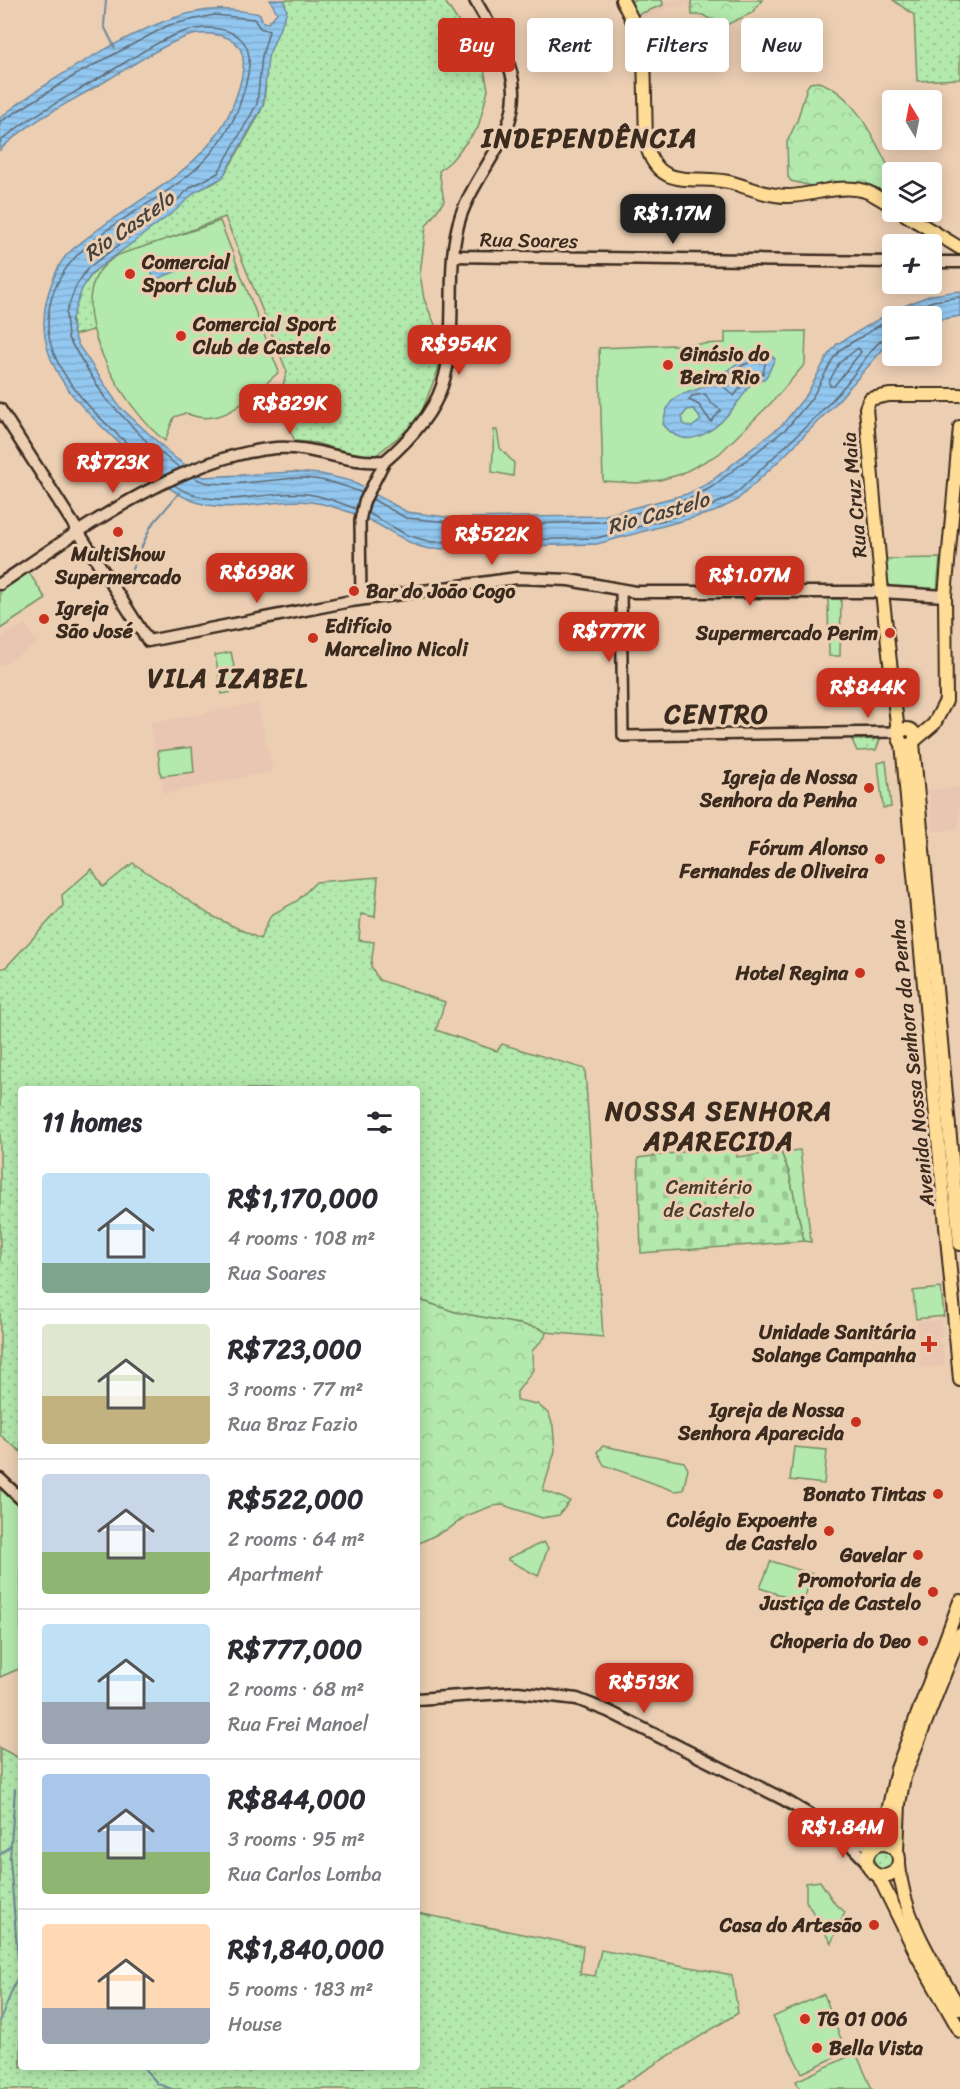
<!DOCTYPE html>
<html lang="en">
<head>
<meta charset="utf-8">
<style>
	body { margin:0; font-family:Sriracha,sans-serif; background:#f2f2f3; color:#2b2b33; height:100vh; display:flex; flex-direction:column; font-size:22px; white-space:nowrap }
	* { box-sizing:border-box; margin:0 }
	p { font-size:20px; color:#7c7c81 }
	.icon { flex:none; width:33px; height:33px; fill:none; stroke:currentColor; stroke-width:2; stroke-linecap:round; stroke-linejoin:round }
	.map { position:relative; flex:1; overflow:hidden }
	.details { position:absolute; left:18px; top:1086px; width:402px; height:984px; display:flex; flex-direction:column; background:#fff; border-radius:6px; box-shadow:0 3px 15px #0003 }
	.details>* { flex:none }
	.guide { position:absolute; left:438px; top:18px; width:432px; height:54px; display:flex; gap:12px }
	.needle { width:39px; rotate:350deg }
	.fabs { position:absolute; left:882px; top:90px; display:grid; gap:12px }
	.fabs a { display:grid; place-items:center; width:60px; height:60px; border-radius:6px; background:#fff; box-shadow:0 3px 15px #0003; font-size:30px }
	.price { position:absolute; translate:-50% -51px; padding:0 14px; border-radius:12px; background:#c8321e; color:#fff; font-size:20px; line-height:39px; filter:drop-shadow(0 2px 3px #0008) }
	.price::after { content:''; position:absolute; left:50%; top:36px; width:18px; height:14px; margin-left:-9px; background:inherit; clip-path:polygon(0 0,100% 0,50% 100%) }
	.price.current { background:#222; color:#fff }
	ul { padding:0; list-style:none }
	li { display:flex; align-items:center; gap:18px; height:150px; padding:0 24px }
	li+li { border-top:2px solid #e1e1e2 }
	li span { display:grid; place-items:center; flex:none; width:168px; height:120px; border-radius:6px; color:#555 }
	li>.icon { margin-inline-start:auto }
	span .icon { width:72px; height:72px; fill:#fffc; stroke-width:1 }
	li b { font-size:26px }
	h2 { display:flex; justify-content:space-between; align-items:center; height:72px; padding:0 24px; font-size:26px }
	.tag { padding:0 21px; border-radius:6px; background:#fff; box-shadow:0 3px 15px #0003; font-size:21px; line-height:54px }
	.tag.current { background:#c8321e; color:#fff }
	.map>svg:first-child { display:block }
	.built { fill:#e9c6b2 }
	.grass { fill:url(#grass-dots); stroke:#778a65; stroke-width:1.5 }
	.forest { fill:url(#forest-crowns); stroke:#778a65; stroke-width:1.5 }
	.cemetery { fill:url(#cemetery-stones); stroke:#778a65; stroke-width:1.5 }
	.park { fill:#b3e9ac; stroke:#778a65; stroke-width:1.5 }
	.water { fill:url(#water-rules); stroke:#6f889c; stroke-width:1.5; fill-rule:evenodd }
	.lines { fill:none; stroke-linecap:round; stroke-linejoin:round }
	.shore { stroke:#5e6972; stroke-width:1.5 }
	.stream { stroke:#6f889c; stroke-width:2 }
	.tertiary-casing { stroke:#3b2a1e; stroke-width:14 }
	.secondary-casing { stroke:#3b2a1e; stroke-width:15 }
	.primary-casing { stroke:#3b2a1e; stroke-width:16 }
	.tertiary { stroke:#eccfb3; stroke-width:9 }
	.secondary { stroke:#eccfb3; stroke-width:10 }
	.primary { stroke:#ffdd96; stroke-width:12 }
	.poi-dot { fill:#c8321e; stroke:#eccfb3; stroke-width:2 }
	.labels { text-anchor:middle; stroke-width:6; stroke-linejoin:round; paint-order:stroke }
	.street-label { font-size:20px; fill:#3b2a1e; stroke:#eccfb3 }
	.poi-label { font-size:20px; font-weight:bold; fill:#3b2a1e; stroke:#eccfb3; text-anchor:end }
	.park-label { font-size:20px; fill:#473d2c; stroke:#eccfb3 }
	.water-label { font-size:21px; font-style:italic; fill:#48423e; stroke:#eccfb3 }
	.district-label { font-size:26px; font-weight:bold; letter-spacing:1.5px; fill:#3b2a1e; stroke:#eccfb3 }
</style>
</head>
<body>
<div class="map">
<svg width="960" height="2089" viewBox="0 0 960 2089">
	<defs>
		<pattern id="grass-dots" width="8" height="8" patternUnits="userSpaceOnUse" patternTransform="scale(1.5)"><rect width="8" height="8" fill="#b3e9ac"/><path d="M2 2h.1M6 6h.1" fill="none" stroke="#9bc894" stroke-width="1.8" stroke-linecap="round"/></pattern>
		<pattern id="forest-crowns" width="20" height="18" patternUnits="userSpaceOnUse" patternTransform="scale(1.5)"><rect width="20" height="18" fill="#b3e9ac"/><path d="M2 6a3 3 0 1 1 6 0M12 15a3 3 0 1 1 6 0" fill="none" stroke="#9bc894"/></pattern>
		<pattern id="cemetery-stones" width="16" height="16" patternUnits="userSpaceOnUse" patternTransform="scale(1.5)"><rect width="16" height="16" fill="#b3e9ac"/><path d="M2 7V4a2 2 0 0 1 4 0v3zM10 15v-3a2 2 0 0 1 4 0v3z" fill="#9bc894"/></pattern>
		<pattern id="water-rules" width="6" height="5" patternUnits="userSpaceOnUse" patternTransform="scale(1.5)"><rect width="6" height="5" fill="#92c7f0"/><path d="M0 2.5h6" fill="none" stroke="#7fabcd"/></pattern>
	</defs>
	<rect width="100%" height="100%" fill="#eccfb3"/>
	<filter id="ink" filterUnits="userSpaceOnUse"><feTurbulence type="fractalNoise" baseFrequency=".0167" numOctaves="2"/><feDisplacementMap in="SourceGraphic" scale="12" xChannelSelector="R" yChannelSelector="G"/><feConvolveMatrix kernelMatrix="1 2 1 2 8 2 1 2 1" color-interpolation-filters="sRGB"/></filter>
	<g filter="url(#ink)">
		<g class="built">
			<path d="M627 0H694L696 4 668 8 638 20Z"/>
			<path d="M25 623 38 643 0 667V638Z"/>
			<path d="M257 703 273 771 164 794 150 723Z"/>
			<path d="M960 787 959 829 933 832 928 790Z"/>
			<path d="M941 1320 942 1337 938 1338 939 1344H943L945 1366 921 1368 917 1322Z"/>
		</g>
		<g class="grass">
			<path d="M284 0H444L482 58 488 90 478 128 451 161 439 171 444 201 426 226 420 274 424 299 443 344 438 370 418 421 375 456 366 458 316 443 295 441C282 418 277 397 287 372L225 217 111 261 105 327 74 335C60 279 129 244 166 217 176 209 184 198 194 192 203 187 214 186 222 177 228 171 260 114 263 106 267 90 264 71 268 55 272 40 290 14 284 0Z"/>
			<path d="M893 0H960V79L917 81 914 15Z"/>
			<path d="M880 739 876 750 857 751 852 740Z"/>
			<path d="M133 863 210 915 260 939 271 915 297 901 316 882 378 877 375 917 361 914 359 940 374 942 371 966 379 980 445 1002 436 1030 497 1051 502 1044 585 1069 603 1337 546 1332 539 1328 455 1312 417 1299V1089H21V1452L0 1435V969L6 967 63 906 62 895 92 869 103 887Z"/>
			<path d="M0 1748 21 1759V2067H417V1913L583 1946 580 1974 595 1976 601 1950 732 1975 738 2013 615 2089H0Z"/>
			<circle cx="884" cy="1860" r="10"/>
		</g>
		<g class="forest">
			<path d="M691 0H762L752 13 722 27 703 15H692Z"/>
			<path d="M818 82C855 92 876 143 892 174 895 180 892 191 892 198L824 189 791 181 788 177 787 142 797 121 807 87 810 83Z"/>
			<path d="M417 1299 455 1312 539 1328 546 1332 545 1337 532 1351 533 1370 517 1392V1400L537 1404 549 1414 553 1426 555 1451 543 1490 570 1501 559 1515 542 1518 503 1505 492 1506 466 1516 450 1528 417 1544Z"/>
		</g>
		<path class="cemetery" d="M735 1145 737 1157 781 1152 789 1172 804 1241 641 1253 638 1158Z"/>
		<g class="park">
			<path d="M631 0H662L663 5 637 15Z"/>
			<path d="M220 221 279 372C253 394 223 431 186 413L174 417 165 441C125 410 51 296 115 257 123 252 136 250 145 246 170 238 195 230 220 221Z"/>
			<path d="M806 331 805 364 773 401 719 454 681 474 660 480 637 483 603 481 599 348 725 343V332Z"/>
			<path d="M494 430H497L500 448 514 463 513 476 492 472Z"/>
			<path d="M940 558 937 591 886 587 883 559Z"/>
			<path d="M28 571 46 599 0 629V589Z"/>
			<path d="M828 599H841L840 656H829Z"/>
			<path d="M231 652 239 691 222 694 215 655Z"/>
			<path d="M192 747 194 772 161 776 158 751Z"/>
			<path d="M886 761 891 807 883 808 878 763Z"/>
			<path d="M800 1150 811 1242 804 1241 789 1172 781 1152Z"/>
			<path d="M941 1288 944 1316 916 1319 913 1291Z"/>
			<path d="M603 1446 684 1462 688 1469 683 1490 674 1491 604 1465 597 1452Z"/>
			<path d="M794 1447 827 1450 824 1484 790 1480Z"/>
			<path d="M7 1488 21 1504V1668L0 1677V1491Z"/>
			<path d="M544 1542 548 1548 538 1576 508 1560V1558Z"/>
			<path d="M771 1561 812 1574 803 1603 760 1588Z"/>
			<path d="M820 1881 835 1904 845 1912 831 1943 806 1901V1883Z"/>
			<path d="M824 1994 846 2052 802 2073 773 2017Z"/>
			<path d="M856 2053 872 2089H800L796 2081Z"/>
		</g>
		<g class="water">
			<path d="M270 0H284L287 11 268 57 263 106 222 178 195 192 175 211 92 273 82 289 71 321 74 335 79 346 119 406 174 457 203 477 293 472 321 474 351 481 407 512 454 518 601 516 648 504 687 494 709 483 783 424 807 394 828 355 837 344 894 310 931 295 960 291V316L932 321V316H892V339L836 403 784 456 736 501 714 512 597 544 430 549C408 545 390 530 369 520 356 514 341 509 327 505 285 493 244 514 203 504 173 497 152 474 130 453 85 411 30 366 47 298 51 284 56 268 65 257 74 246 89 237 100 228 152 190 214 163 236 97 245 71 252 40 217 35 206 33 193 34 183 38 155 49 130 67 104 82 69 103 29 121 0 150V118C43 83 142 22 196 12 217 7 239 10 260 14L263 22 268 23 277 13Z"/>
			<path d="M172 258 177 271 154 280 149 266Z"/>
			<path d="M767 352 775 359C767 373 770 380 752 383 746 389 744 395 738 402 721 426 688 457 663 424 665 414 667 405 675 398 683 392 693 392 701 388 724 375 740 356 767 352ZM694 409 701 420 692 427 684 425 682 417 687 410Z"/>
		</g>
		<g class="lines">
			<g class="shore">
				<path d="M0 122 77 74 169 25 214 15 254 19 260 28 269 31 262 56 257 104 218 173 191 187 171 206 88 268 76 286 66 313 68 338 105 398 148 443 180 468"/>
				<path d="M0 142C29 116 66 98 99 78 126 63 154 42 183 32 206 24 246 26 249 57 250 70 246 85 242 97 234 127 210 159 185 178 134 219 45 247 48 328 51 385 125 440 163 476"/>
				<path d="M895 316 933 301 960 297"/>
				<path d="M858 348 861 352 834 386H830L829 382 839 363Z"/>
				<path d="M766 359 763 374 748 378 734 396 720 383 721 380C733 371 751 358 766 359Z"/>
				<path d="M705 394 711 403 721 410 711 422 699 405 689 400 692 396Z"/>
				<path d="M194 477C211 492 279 477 304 478 323 479 344 485 362 493"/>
				<path d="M174 485C217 514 261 489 307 494 324 496 341 503 356 509"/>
				<path d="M372 499 406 518 482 525 601 522 689 499 712 487 787 428 812 398 833 359 841 349 892 318"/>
				<path d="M368 513 407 535 431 542 597 538 704 509 733 496 743 487C779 450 822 416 854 374 863 363 876 338 892 336"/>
			</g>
			<g class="stream">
				<path d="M106 0 104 26 115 48"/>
				<path d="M132 569 151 526 179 493"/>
				<path d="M0 1855 11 1845"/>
				<path d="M0 2021 19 1973 10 1859 15 1789"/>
				<path d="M143 2067 158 2084 172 2089"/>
			</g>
			<defs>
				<g id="tertiary">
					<path d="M621 590 623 736 898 732"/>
					<path d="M361 599 360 521 364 502 385 461"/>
				</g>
				<g id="secondary">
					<path d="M453 256 892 262"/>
					<path d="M932 262H960"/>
					<path d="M0 409 148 641 351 601 517 578 569 580 635 592H882L945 596"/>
					<path d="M0 584C77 532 182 456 276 448 313 445 348 465 385 461 407 442 433 414 442 386 460 334 443 268 461 215 476 172 515 138 514 91 513 59 490 27 475 0"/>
					<path d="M0 1479 21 1499"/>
					<path d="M417 1699 518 1692 577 1699 608 1711 783 1799 854 1841 872 1846"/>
					<path d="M847 1841 866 1861"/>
				</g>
				<g id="primary">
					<path d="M622 0 642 39 644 50 646 143C658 194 696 173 733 183 750 188 768 196 787 196 809 196 833 186 855 189 869 190 881 199 892 206"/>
					<path d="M901 212 960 248"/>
					<circle cx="907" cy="737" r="8"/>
					<path d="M898 732 882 592 866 408 870 399 889 395H960"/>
					<path d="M914 741 934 724 946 701 945 596 960 427"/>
					<path d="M902 743 960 1380"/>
					<path d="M913 743 960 1244"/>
					<circle cx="883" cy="1860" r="16"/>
					<path d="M881 1844 897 1769 960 1601"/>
					<path d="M897 1851 899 1804 904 1777 960 1634"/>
					<path d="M899 1865C903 1919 934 1963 960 2009"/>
					<path d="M879 1877 918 1957 960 2031"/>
				</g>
			</defs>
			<use href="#tertiary" class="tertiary-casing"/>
			<use href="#secondary" class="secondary-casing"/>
			<use href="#primary" class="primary-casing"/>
			<use href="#tertiary" class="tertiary"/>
			<use href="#secondary" class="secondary"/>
			<use href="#primary" class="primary"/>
		</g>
	</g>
	<g class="poi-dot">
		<circle cx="130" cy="274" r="6"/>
		<circle cx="181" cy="336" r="6"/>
		<circle cx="668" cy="365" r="6"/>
		<circle cx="118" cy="532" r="6"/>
		<circle cx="354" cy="591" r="6"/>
		<circle cx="44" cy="619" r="6"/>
		<circle cx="890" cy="633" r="6"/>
		<circle cx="313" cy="638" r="6"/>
		<circle cx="869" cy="788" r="6"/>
		<circle cx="880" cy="859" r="6"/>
		<circle cx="860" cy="973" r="6"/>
		<path d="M926 1335h6v6h6v6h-6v6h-6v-6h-6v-6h6z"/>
		<circle cx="856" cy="1422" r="6"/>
		<circle cx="938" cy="1494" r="6"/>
		<circle cx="829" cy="1531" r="6"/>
		<circle cx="918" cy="1555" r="6"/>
		<circle cx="933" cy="1592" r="6"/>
		<circle cx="923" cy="1641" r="6"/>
		<circle cx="874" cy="1925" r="6"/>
		<circle cx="805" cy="2019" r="6"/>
		<circle cx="817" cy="2048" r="6"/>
	</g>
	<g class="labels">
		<g class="street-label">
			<text transform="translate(529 240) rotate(1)" y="7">Rua Soares</text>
			<text transform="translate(854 495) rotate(-95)" y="7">Rua Cruz Maia</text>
			<text transform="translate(912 1063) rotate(-96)" y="7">Avenida Nossa Senhora da Penha</text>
		</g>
		<g class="poi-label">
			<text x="142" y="269" text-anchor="start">Comercial<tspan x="142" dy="23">Sport Club</tspan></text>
			<text x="193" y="331" text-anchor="start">Comercial Sport<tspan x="193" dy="23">Club de Castelo</tspan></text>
			<text x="680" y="361" text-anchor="start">Ginásio do<tspan x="680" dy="23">Beira Rio</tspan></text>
			<text x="118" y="561" text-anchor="middle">MultiShow<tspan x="118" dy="23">Supermercado</tspan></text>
			<text x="366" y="598" text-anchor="start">Bar do João Cogo</text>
			<text x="56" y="615" text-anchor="start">Igreja<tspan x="56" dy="23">São José</tspan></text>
			<text x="325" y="633" text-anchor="start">Edifício<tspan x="325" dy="23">Marcelino Nicoli</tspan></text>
			<text x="878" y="640">Supermercado Perim</text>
			<text x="857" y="784">Igreja de Nossa<tspan x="857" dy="23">Senhora da Penha</tspan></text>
			<text x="868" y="855">Fórum Alonso<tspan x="868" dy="23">Fernandes de Oliveira</tspan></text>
			<text x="848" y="980">Hotel Regina</text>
			<text x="916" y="1339">Unidade Sanitária<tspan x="916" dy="23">Solange Campanha</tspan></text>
			<text x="844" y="1417">Igreja de Nossa<tspan x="844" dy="23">Senhora Aparecida</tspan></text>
			<text x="926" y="1501">Bonato Tintas</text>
			<text x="817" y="1527">Colégio Expoente<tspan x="817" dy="23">de Castelo</tspan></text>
			<text x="906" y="1562">Gavelar</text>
			<text x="921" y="1587">Promotoria de<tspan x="921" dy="23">Justiça de Castelo</tspan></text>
			<text x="911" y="1648">Choperia do Deo</text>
			<text x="862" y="1932">Casa do Artesão</text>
			<text x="817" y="2026" text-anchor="start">TG 01 006</text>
			<text x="829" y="2055" text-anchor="start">Bella Vista</text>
		</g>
		<g class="park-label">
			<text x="709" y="1194">Cemitério<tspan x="709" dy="23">de Castelo</tspan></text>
		</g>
		<g class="water-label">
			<text transform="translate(129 226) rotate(-35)" y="7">Rio Castelo</text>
			<text transform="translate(658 513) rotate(-16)" y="7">Rio Castelo</text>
		</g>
		<g class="district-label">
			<text x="590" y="147">INDEPENDÊNCIA</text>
			<text x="228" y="687">VILA IZABEL</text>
			<text x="717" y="723">CENTRO</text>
			<text x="719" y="1120">NOSSA SENHORA<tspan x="719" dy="30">APARECIDA</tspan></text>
		</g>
	</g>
</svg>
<div class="fabs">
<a><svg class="needle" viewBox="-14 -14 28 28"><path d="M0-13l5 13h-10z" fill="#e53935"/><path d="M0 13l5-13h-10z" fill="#7c7c81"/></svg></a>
<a><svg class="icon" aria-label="layers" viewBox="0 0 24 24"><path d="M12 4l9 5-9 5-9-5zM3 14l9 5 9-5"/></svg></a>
<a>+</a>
<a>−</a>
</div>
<b class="price current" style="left:673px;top:245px">R$1.17M</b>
<b class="price" style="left:459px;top:376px">R$954K</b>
<b class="price" style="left:290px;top:435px">R$829K</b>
<b class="price" style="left:113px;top:494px">R$723K</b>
<b class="price" style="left:492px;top:566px">R$522K</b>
<b class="price" style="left:257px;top:604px">R$698K</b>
<b class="price" style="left:750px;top:607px">R$1.07M</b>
<b class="price" style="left:609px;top:663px">R$777K</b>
<b class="price" style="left:868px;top:719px">R$844K</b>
<b class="price" style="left:644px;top:1714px">R$513K</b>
<b class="price" style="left:843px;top:1859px">R$1.84M</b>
<div class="guide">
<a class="tag current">Buy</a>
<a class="tag">Rent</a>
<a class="tag">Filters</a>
<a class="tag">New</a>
</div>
<section class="details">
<h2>11 homes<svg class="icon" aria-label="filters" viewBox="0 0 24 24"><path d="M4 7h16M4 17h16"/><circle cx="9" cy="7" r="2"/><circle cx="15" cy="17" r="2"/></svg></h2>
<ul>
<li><span style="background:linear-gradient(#bfe0f5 75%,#7fa58c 0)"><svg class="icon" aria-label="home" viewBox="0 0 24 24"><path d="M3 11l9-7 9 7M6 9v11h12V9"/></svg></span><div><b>R$1,170,000</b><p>4 rooms · 108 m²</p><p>Rua Soares</p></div></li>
<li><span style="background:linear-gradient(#dfe7d0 60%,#c2b280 0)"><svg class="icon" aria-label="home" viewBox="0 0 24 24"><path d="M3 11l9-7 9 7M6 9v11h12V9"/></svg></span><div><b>R$723,000</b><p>3 rooms · 77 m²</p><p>Rua Braz Fazio</p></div></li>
<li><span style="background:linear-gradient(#c9d6e8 65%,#8fb573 0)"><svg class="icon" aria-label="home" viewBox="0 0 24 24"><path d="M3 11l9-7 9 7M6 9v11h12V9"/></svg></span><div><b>R$522,000</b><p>2 rooms · 64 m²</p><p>Apartment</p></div></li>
<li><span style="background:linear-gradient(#bfe0f5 65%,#9aa5b1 0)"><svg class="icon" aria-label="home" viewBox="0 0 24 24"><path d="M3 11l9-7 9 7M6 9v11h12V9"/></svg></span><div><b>R$777,000</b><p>2 rooms · 68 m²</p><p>Rua Frei Manoel</p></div></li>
<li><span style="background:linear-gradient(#a9c7e8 65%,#8fb573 0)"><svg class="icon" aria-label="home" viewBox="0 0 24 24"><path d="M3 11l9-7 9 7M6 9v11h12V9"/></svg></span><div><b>R$844,000</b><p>3 rooms · 95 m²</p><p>Rua Carlos Lomba</p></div></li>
<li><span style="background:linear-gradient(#ffd9b3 70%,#9aa5b1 0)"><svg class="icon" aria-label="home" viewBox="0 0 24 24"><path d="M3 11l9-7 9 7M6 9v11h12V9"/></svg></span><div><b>R$1,840,000</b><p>5 rooms · 183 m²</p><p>House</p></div></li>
</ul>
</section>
</div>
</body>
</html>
